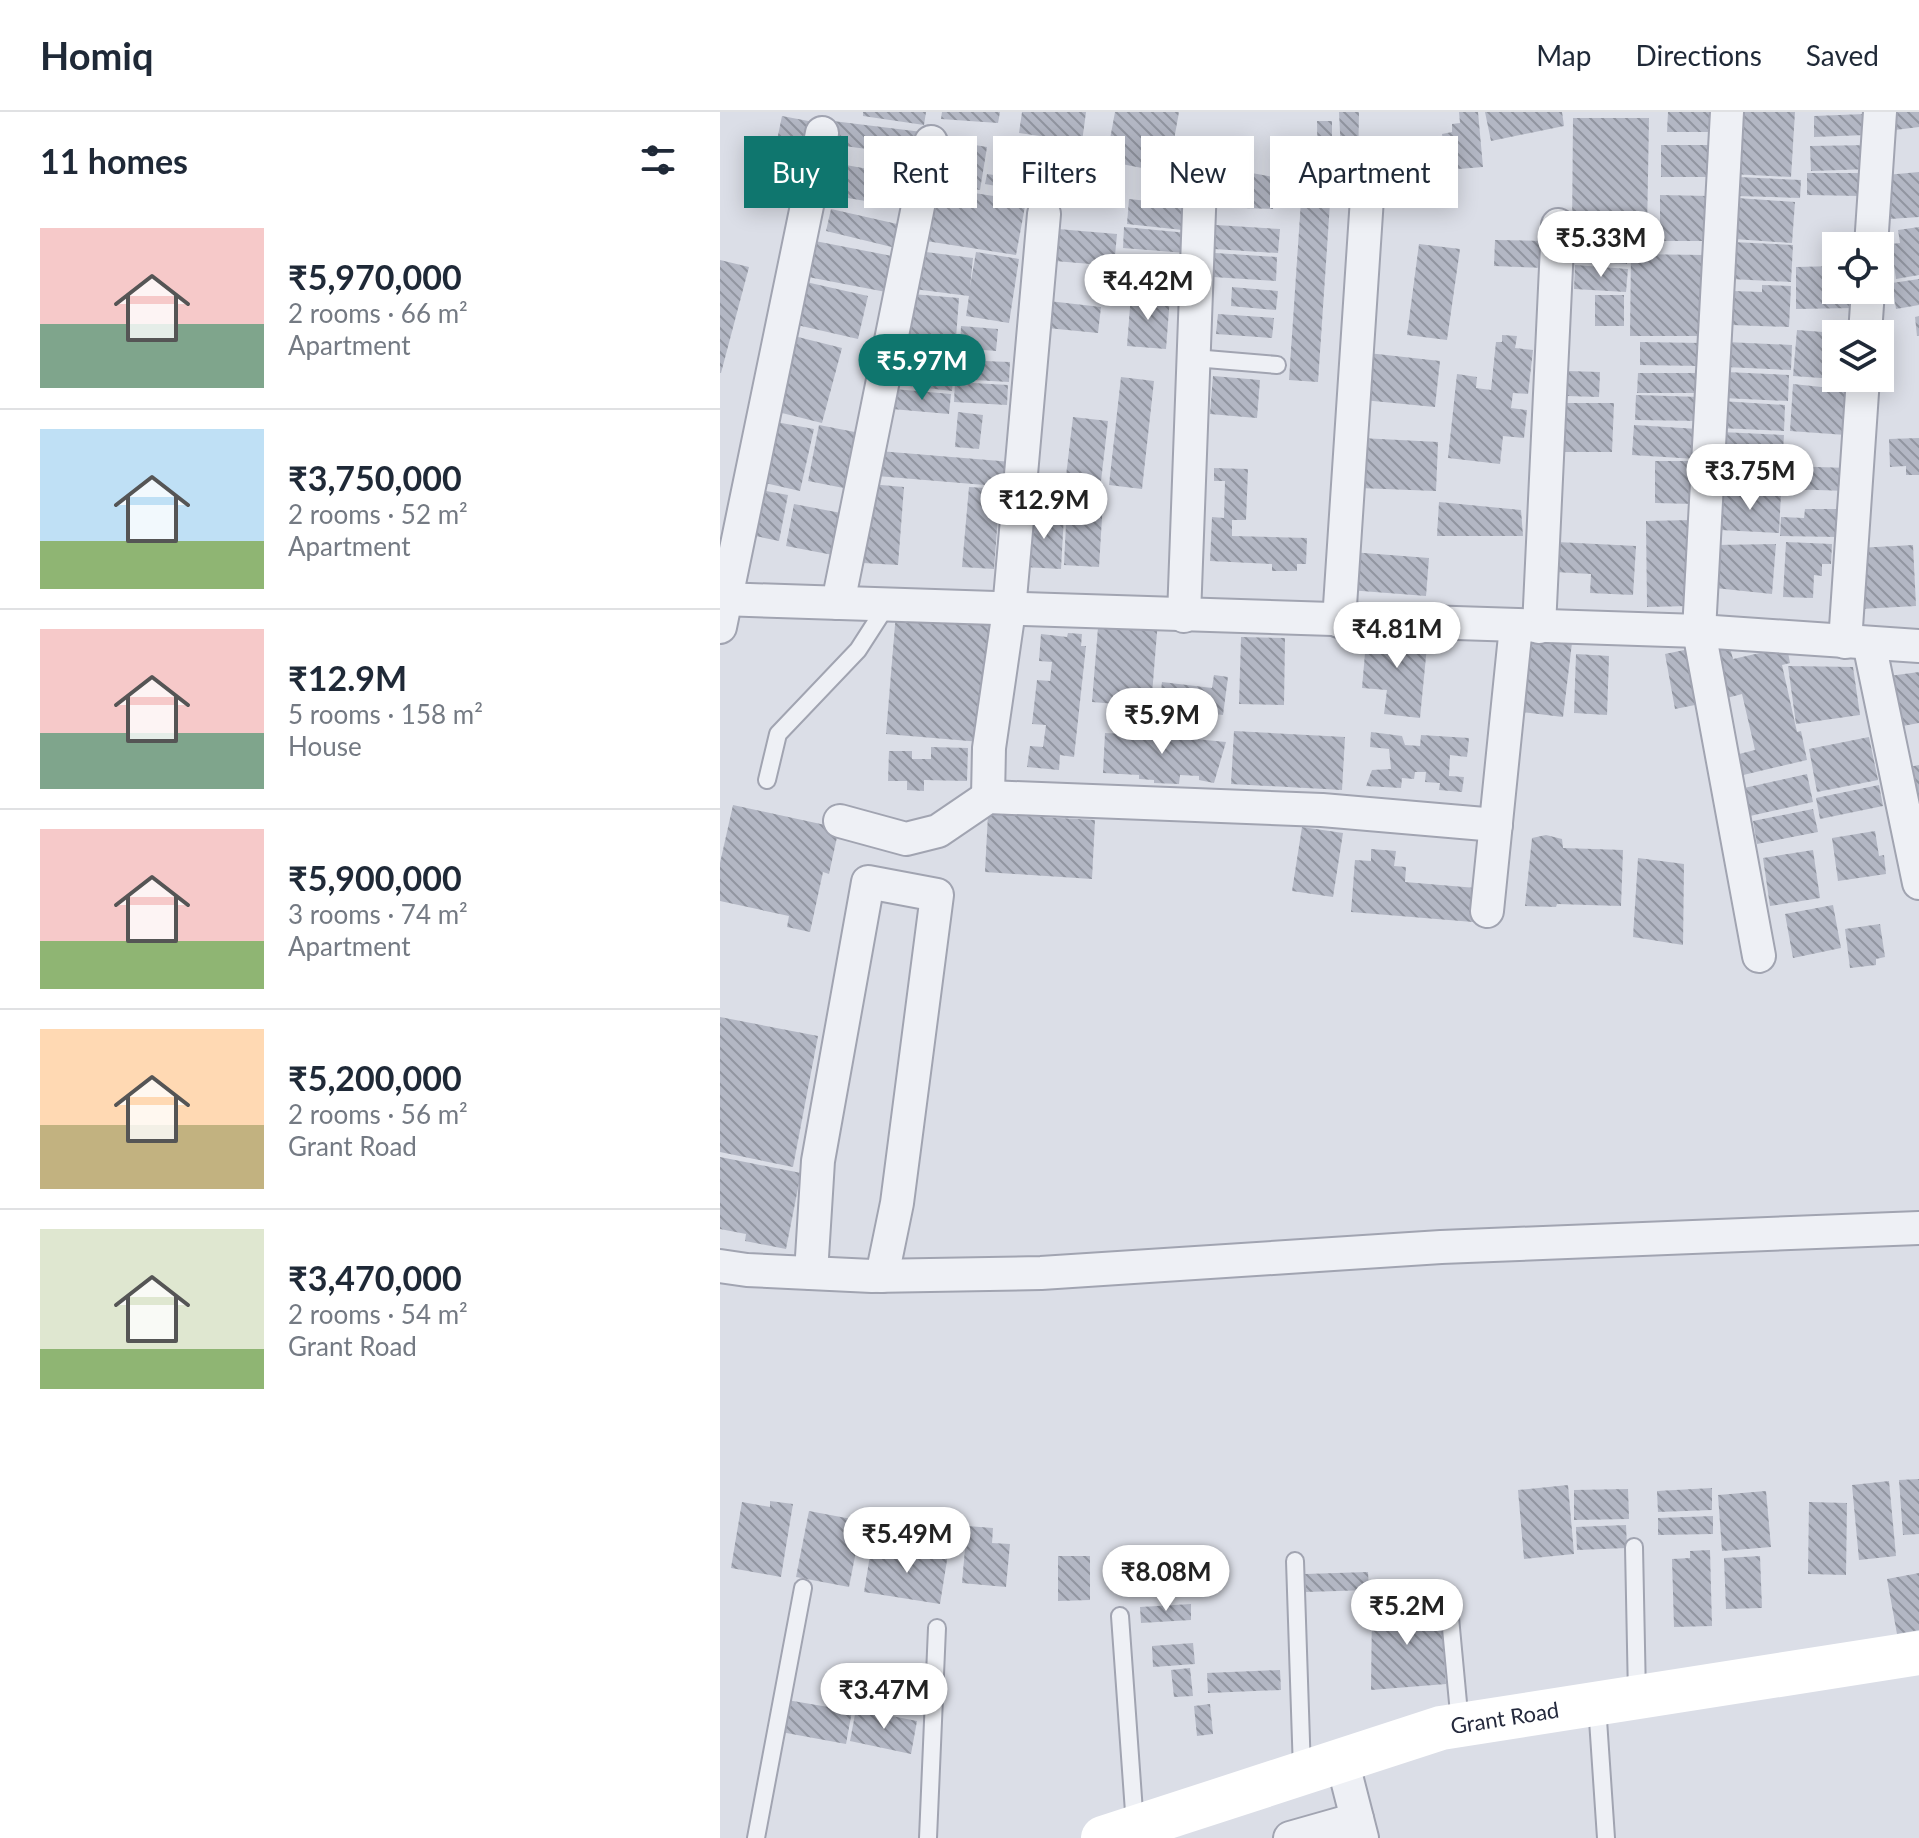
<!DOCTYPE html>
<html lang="en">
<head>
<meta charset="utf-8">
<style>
	body { margin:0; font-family:Lato,sans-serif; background:#f2f2f3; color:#1f2937; height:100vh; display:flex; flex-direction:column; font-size:30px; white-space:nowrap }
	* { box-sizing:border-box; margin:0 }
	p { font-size:26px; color:#747a83 }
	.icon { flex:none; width:44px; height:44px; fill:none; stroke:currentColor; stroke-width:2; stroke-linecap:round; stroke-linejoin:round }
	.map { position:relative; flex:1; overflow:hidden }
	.panel { display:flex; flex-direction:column; background:#fff; width:720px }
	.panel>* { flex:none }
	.hud { position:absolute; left:24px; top:24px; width:760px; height:72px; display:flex; gap:16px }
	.controls { position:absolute; left:1102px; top:120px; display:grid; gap:16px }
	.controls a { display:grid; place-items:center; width:72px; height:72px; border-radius:0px; background:#fff; box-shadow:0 4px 20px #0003; font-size:40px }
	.price { position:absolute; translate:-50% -68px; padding:0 18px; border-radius:28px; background:#fff; color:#222; font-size:26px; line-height:52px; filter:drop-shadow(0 2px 4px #0008) }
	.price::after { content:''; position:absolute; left:50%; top:48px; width:24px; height:18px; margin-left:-12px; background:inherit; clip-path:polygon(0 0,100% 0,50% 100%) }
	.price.current { background:#0f766e; color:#fff }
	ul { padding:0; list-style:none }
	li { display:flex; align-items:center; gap:24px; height:200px; padding:0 40px }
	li+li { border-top:2px solid #e0e1e3 }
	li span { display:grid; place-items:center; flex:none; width:224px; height:160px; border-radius:0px; color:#555 }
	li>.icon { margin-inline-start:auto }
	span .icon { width:96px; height:96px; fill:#fffc; stroke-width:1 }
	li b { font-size:34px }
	h2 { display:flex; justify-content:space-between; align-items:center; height:96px; padding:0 40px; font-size:34px }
	.tag { padding:0 28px; border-radius:0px; background:#fff; box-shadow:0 4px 20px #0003; font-size:28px; line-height:72px }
	.tag.current { background:#0f766e; color:#fff }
	header { display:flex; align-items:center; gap:48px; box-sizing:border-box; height:112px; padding:0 40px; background:#fff; border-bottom:2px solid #e0e1e3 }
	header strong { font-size:38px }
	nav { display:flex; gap:44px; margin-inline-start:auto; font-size:28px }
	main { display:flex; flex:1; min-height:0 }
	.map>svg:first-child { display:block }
	.building { fill:url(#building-back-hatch) }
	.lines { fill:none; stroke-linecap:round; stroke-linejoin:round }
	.lane-casing { stroke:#a1a4b1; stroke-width:20 }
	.street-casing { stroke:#a1a4b1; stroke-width:36 }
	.lane { stroke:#eef0f5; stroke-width:16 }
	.street { stroke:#eef0f5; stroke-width:32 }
	.secondary { stroke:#fff; stroke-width:44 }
	.labels { text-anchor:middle; stroke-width:7; stroke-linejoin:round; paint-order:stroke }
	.street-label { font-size:22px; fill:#252a3d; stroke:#ebedf4 }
</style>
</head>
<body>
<header>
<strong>Homiq</strong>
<nav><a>Map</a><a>Directions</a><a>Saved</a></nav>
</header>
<main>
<section class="panel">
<h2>11 homes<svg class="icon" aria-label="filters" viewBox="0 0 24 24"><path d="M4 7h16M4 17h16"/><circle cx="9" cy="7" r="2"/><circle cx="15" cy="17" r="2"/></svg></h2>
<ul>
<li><span style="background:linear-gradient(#f6c9c9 60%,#7fa58c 0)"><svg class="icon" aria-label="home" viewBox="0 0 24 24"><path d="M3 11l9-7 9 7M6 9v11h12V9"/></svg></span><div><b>₹5,970,000</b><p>2 rooms · 66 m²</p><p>Apartment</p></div></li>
<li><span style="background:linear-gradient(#bfe0f5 70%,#8fb573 0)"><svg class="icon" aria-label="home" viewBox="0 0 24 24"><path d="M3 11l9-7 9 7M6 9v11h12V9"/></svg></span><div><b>₹3,750,000</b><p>2 rooms · 52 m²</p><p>Apartment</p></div></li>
<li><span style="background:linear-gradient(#f6c9c9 65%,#7fa58c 0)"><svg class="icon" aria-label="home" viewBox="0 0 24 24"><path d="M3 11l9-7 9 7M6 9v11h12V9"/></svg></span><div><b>₹12.9M</b><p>5 rooms · 158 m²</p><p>House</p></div></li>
<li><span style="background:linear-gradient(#f6c9c9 70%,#8fb573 0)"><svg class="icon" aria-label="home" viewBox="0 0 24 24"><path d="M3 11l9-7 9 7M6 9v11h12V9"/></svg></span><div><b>₹5,900,000</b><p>3 rooms · 74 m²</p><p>Apartment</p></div></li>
<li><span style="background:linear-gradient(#ffd9b3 60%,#c2b280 0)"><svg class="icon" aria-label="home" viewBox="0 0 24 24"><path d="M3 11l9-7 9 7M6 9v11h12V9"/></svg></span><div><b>₹5,200,000</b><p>2 rooms · 56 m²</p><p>Grant Road</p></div></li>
<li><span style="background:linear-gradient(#dfe7d0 75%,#8fb573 0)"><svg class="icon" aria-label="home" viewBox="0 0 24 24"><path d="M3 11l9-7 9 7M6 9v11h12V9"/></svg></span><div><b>₹3,470,000</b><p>2 rooms · 54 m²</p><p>Grant Road</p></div></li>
</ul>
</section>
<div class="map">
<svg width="1199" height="1726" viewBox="0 0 1199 1726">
	<defs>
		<pattern id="building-back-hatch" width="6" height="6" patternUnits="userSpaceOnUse" patternTransform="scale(2)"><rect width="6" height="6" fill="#b3b7c4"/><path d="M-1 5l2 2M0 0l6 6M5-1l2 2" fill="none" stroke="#9195a0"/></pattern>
	</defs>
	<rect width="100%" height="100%" fill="#dbdee7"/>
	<g class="building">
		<path d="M143 0H206L204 13 143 4Z"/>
		<path d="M222 0H280L278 11 221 7Z"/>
		<path d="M302 0H366L362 30 299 21Z"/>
		<path d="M395 0H459L448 61 386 49Z"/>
		<path d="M619 0H639L638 55 622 61Z"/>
		<path d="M739 0H758L763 55 726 58 722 22 732 20V12L740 11Z"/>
		<path d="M765 0H842L844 14 771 29Z"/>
		<path d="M948 0H998V20H947Z"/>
		<path d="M1015 0H1075L1071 65 1012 62Z"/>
		<path d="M1172 0H1199V15L1175 18Z"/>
		<path d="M1145 2 1146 23 1094 25V4Z"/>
		<path d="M62 4 99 11 86 70 50 62Z"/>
		<path d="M853 6H929L927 120 852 119Z"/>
		<path d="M113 9 202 20 197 59 152 53 154 38 110 32Z"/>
		<path d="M597 9H612V81L598 82Z"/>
		<path d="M230 29 267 35 260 78 223 72Z"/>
		<path d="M280 30 341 41 334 84 265 72 267 62 274 63Z"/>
		<rect x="941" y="33" width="51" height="32"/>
		<path d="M1151 33V57L1091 59 1090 34Z"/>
		<path d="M109 50 193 65 187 96 104 82Z"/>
		<path d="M494 54 554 65 553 97 490 95Z"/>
		<path d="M1199 60V105L1170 107 1166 63Z"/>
		<path d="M1087 61H1139V84L1087 83Z"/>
		<path d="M1018 65 1081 68 1080 86 1017 84Z"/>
		<path d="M215 75 306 89 296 143 206 129Z"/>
		<path d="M940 83 989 84V129H940Z"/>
		<path d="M1017 86 1075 90 1072 131 1014 127Z"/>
		<path d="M409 87 475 94 472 119 407 112Z"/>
		<path d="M581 89 610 91 598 270 569 268Z"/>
		<path d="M111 97 186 114 180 137 106 119Z"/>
		<path d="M496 113 560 117 558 141 494 137Z"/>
		<path d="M404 115 468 121 466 141 403 136Z"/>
		<path d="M1199 115V163L1176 167 1171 132 1180 131 1178 118Z"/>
		<path d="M326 116 397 122 394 154 323 148Z"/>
		<path d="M775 128 828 129 826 156 774 154Z"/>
		<path d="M95 129 172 144 166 180 88 165Z"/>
		<path d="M1012 130 1073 133 1071 170 1011 167Z"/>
		<path d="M864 131 908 135 907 152 863 149Z"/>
		<path d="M699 132 740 137 727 228 687 223Z"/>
		<path d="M198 139 253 146 250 175 256 140 299 147 289 211 246 204 249 184 194 177Z"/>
		<path d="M495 141 557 145 556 169 493 165Z"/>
		<path d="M911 142 984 143 983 224H910Z"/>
		<path d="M0 148 29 155 1 261H0Z"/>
		<path d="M417 151 463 157 461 180 414 174Z"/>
		<path d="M855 153 908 157 906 180 854 177Z"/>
		<path d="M1116 154V178H1136V196L1076 197V155Z"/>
		<path d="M1199 167V193L1176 197 1172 171Z"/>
		<path d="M86 170 148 184 138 227 77 213Z"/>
		<path d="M1042 173 1071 174 1069 215 1012 213 1013 179 1042 180Z"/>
		<path d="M512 175 558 179 556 198 511 194Z"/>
		<path d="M192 182 239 186 236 226 189 222Z"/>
		<path d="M411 182 450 185 446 237 407 234Z"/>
		<rect x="875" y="183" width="29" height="31"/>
		<path d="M320 188 381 195 378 221 317 215Z"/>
		<path d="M498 202 554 206 552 226 496 222Z"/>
		<path d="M1199 204V224H1197L1195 205Z"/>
		<path d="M241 214 278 217 276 239 240 236Z"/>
		<path d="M1077 218 1116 221V267L1073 264Z"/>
		<path d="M782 223 797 224 795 236 813 238 808 282 793 281 791 296 807 298 804 326 783 324 780 352 728 346 737 262 757 265 756 276 771 278 776 230H782Z"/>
		<path d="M78 225 122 236 102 311 58 300Z"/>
		<path d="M177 230 236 236 232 279 172 272Z"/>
		<path d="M920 230 982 231 981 254 920 253Z"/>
		<path d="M1006 230 1072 233 1071 258 1006 255Z"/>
		<path d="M648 241 720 249 715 295 643 288Z"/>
		<path d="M237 248 290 250 289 270 236 267Z"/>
		<path d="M848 259 880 260 879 285 847 284Z"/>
		<path d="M1006 260 1069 263 1068 289 1004 286Z"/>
		<path d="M918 261H979V281H917Z"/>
		<path d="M493 264 540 268 537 306 490 302Z"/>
		<path d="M401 265 434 269 422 377 389 373Z"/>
		<path d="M235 270 288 273 287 293 234 290Z"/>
		<path d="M1073 272 1130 278 1126 323 1070 319Z"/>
		<path d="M174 277 231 282 229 302 172 297Z"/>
		<path d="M916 283 981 285 980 309 915 308Z"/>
		<path d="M1001 289 1065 293 1064 319 999 316Z"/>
		<path d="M844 291H894L892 340H843Z"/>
		<path d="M238 300 263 303 259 337 235 335Z"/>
		<path d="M353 305 388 309 381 369 346 364Z"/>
		<path d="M56 310 94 317 80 379 45 371Z"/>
		<path d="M99 313 145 322 134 378 88 369Z"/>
		<path d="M914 313 978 317 976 347 912 343Z"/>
		<path d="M1001 320 1064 323 1062 357 999 354Z"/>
		<path d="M641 326 718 330 716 379 639 376Z"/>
		<path d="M1199 326V363H1186V354L1170 355 1169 327Z"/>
		<path d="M159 339 292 350 289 375 157 364Z"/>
		<path d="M935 349H975L974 392 935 391Z"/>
		<path d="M1064 354 1130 356 1129 379 1064 377Z"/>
		<path d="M494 356 528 357 526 408H512V424L587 426 586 452H577V459H552V452L490 449 492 405 504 406 505 369H494Z"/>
		<path d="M348 371 384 373 379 455 344 453Z"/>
		<path d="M150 372 184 375 178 453 143 451Z"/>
		<path d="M249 375 280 377 274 457 242 455Z"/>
		<path d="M35 377 68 383 59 429 26 422Z"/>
		<path d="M1002 378 1061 381 1059 421 1000 418Z"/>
		<path d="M719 390 801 398 803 424H717Z"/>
		<path d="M74 392 121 401 113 443 66 434Z"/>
		<path d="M1085 397H1117V425L1060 424 1061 405 1084 406Z"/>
		<path d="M306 401 344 403 341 457 303 455Z"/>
		<path d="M974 408 969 494 927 495 926 409Z"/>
		<path d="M837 430 916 434 913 483 870 481 871 462 835 460Z"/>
		<path d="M1066 430 1112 432 1111 452H1102V464L1094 463 1093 486 1063 485Z"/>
		<path d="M1056 432 1052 482 995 476V433Z"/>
		<path d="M1193 433 1196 494 1141 497 1138 436Z"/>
		<path d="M631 440 709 446 706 484 629 478Z"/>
		<path d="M176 501 271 509 261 630 166 622Z"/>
		<path d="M379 503 438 508 431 595 372 590Z"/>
		<path d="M647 518 708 524 700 606 664 602 667 578 642 576Z"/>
		<path d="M348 521 362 522 361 534H366L354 645 340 643 339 658 307 655 310 634 323 635 326 613 312 612 317 568 330 569 332 550 319 549 321 522 347 525Z"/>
		<path d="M521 525 565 526 564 593 519 592Z"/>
		<path d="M802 526 852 531 843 605 794 599Z"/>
		<path d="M1067 535 1070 551 1062 553 1077 620 1081 619 1087 648 1019 664 1015 643 1035 638 1022 582 1003 587 992 540 1010 536 1013 547Z"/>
		<path d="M974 536 985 591 955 597 945 542Z"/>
		<path d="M856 542 889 544 887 603 854 601Z"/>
		<path d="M1068 554 1133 555 1140 603 1076 612Z"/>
		<path d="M1199 560V611L1177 615 1169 564Z"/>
		<path d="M494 563 508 565 503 603 439 596 442 570 492 576Z"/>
		<path d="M420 615 466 617 465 626 506 630 494 671 479 668V664L460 663 459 672 434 671V668L419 667V663L383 661 385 621 419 623Z"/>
		<path d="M514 619 625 625 622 678 511 672Z"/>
		<path d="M651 620 682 624 685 633 700 634 701 623 749 626 747 645 730 643 729 664 744 665 742 680 719 678 720 671 705 670 706 660H695L694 667 682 666 681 676 646 674 652 658 671 657 669 637 650 635Z"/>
		<path d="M1149 625 1158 668 1097 680 1089 637Z"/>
		<path d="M211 635 248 636 247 669 204 668V679L187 678V669H168L169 639H192V647H211Z"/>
		<path d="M1199 653V711L1184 656Z"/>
		<path d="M1087 662 1093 690 1030 704 1024 676Z"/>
		<path d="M1159 673 1163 694 1100 707 1096 686Z"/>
		<path d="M13 693 119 716 109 762 103 760 90 820 67 815 69 804 0 789V751Z"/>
		<path d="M1093 697 1098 720 1037 732 1033 709Z"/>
		<path d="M268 702 375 708 372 767 265 760Z"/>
		<path d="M582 715 623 721 613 785 572 779Z"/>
		<path d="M1155 719 1159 744 1164 743 1166 762 1118 769 1112 726Z"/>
		<path d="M826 723 842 727 843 736 903 738 901 794 837 792 836 795 805 794 812 726Z"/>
		<path d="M651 737 676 739 674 754 686 755 685 770 756 776 753 810 631 800 635 748 651 749Z"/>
		<path d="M1093 738 1100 786 1050 794 1043 746Z"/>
		<path d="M918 746 964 752 963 833 913 825Z"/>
		<path d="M1113 793 1121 836 1073 846 1065 802Z"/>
		<path d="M1160 812 1165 845 1156 847V853L1130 856 1125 817Z"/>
		<path d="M0 905 98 924 73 1055 0 1040Z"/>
		<path d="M0 1045 81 1061 66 1137 25 1129 26 1122 0 1117Z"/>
		<path d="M1199 1367V1422L1183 1423 1179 1368Z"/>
		<path d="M1169 1369 1176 1444 1139 1448 1132 1373Z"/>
		<path d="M848 1373 854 1442 804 1447 798 1378Z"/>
		<path d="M992 1376V1398L938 1400 937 1379Z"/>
		<path d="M908 1377 909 1407 854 1408V1378Z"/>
		<path d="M1046 1379 1051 1435 1002 1439 998 1383Z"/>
		<path d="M50 1389 73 1392 61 1465 11 1456 22 1390 50 1395Z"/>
		<path d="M1089 1390 1127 1391 1126 1463 1088 1462Z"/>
		<path d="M89 1399 142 1409 129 1475 76 1465Z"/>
		<path d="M993 1404V1422L938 1423V1406Z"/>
		<path d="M906 1413 907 1436 857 1438 856 1415Z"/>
		<path d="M247 1414 273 1416 272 1431 290 1432 286 1475 242 1471Z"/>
		<path d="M192 1436 228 1442 220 1492 144 1480 151 1437 190 1443Z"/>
		<path d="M990 1438 992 1514 954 1515 952 1447 970 1446V1439Z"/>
		<path d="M338 1444H370V1488L338 1489Z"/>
		<path d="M1040 1444 1042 1496 1006 1497 1004 1446Z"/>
		<path d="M648 1460 649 1478 586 1480 585 1462Z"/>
		<path d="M1199 1461V1518L1177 1522 1167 1467Z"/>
		<path d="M471 1492V1508L421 1511 420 1495Z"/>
		<path d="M720 1492 726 1572 651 1578 652 1497Z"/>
		<path d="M473 1531 475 1552 433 1555 432 1534Z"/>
		<path d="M470 1556 473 1584 454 1585 451 1558Z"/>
		<path d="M560 1558 561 1578 488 1581 487 1561Z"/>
		<path d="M67 1588 132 1599 126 1632 61 1620Z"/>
		<path d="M490 1592 493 1622 477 1624 474 1594Z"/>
		<path d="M136 1597 197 1609 191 1642 130 1629Z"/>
	</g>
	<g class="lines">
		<defs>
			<g id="lane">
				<path d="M474 246 557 253"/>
				<path d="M47 668 58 622 138 538 167 493"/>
				<path d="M914 1435 917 1584"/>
				<path d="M575 1449 582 1659"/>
				<path d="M729 1495 740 1612"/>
				<path d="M400 1504 415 1714"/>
				<path d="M877 1593 886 1726"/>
				<path d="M36 1726 83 1476"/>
				<path d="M208 1726 217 1516"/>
			</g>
			<g id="street">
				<path d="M1007 0 979 519 1039 844"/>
				<path d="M1151 134 1160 0"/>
				<path d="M1145 222 1148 178"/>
				<path d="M0 487 979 519 1199 534"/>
				<path d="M118 491 211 30"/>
				<path d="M464 504 480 72"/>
				<path d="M619 509 647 86"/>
				<path d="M0 515 102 21"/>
				<path d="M819 515 838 113"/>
				<path d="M1125 530 1143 266"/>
				<path d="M1149 531 1199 771"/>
				<path d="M268 685 269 636 289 498 324 102"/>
				<path d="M120 709 186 727 218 719 268 685 602 698 776 713"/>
				<path d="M767 799 796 514"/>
				<path d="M0 1154 27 1158 152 1164 321 1161 721 1135 1199 1116"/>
				<path d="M91 1161 98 1049 148 770 217 783 177 1091 162 1164"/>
				<path d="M622 1648 642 1726"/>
				<path d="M570 1726 637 1707"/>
			</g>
		</defs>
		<use href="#lane" class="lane-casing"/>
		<use href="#street" class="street-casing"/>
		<use href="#lane" class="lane"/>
		<use href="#street" class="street"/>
		<path class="secondary" id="s1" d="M383 1726 721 1616 1199 1541"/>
	</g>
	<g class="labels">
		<g class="street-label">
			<text dy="8" stroke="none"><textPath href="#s1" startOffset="420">Grant Road</textPath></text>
		</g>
	</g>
</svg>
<div class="controls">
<a><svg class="icon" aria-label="locate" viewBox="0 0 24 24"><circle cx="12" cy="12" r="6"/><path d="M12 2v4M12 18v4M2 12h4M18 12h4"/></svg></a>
<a><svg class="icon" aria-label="layers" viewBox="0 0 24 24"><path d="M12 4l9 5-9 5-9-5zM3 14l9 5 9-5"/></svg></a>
</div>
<b class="price" style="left:881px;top:167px">₹5.33M</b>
<b class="price" style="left:428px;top:210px">₹4.42M</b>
<b class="price current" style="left:202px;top:290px">₹5.97M</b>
<b class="price" style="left:1030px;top:400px">₹3.75M</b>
<b class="price" style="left:324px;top:429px">₹12.9M</b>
<b class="price" style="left:677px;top:558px">₹4.81M</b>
<b class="price" style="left:442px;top:644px">₹5.9M</b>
<b class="price" style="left:187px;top:1463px">₹5.49M</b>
<b class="price" style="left:446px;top:1501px">₹8.08M</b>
<b class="price" style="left:687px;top:1535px">₹5.2M</b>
<b class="price" style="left:164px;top:1619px">₹3.47M</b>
<div class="hud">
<a class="tag current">Buy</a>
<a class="tag">Rent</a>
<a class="tag">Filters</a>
<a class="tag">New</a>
<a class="tag">Apartment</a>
</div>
</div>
</main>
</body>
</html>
